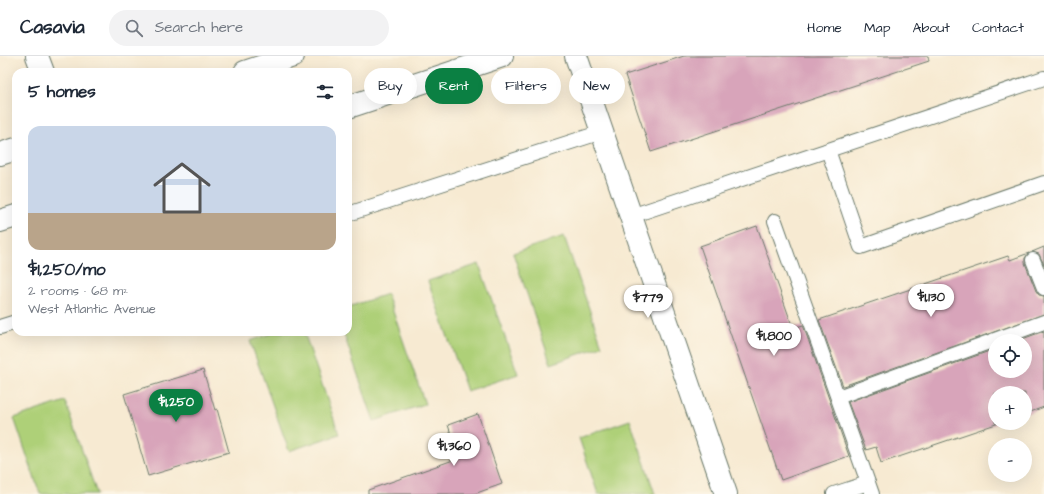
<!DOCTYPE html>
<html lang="en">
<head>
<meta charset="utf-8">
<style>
	body { margin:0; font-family:"Architects Daughter",sans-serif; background:#f2f2f3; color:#1f2937; height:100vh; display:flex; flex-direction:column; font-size:15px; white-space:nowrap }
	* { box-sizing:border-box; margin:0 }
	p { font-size:13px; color:#747a83 }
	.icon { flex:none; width:22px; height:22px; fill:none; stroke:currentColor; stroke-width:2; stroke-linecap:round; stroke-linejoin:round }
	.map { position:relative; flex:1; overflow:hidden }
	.drawer { position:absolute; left:12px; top:12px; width:340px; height:268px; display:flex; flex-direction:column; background:#fff; border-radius:12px; box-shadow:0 4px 16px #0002 }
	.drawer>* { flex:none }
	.top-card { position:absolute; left:364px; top:12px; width:380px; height:36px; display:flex; gap:8px }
	.tools { position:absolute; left:988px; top:278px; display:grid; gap:8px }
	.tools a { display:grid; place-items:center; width:44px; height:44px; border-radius:50%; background:#fff; box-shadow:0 4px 16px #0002; font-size:20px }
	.price { position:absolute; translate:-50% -34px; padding:0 9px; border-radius:14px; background:#fff; color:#222; font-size:13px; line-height:26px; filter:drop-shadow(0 1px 2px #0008) }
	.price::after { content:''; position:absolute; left:50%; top:24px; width:12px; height:9px; margin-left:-6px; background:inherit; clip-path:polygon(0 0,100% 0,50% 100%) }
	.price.on { background:#0b8043; color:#fff }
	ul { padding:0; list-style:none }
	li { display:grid; align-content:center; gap:8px; height:212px; padding:0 16px }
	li+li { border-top:1px solid #e0e1e3 }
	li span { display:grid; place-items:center; height:124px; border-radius:12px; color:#555 }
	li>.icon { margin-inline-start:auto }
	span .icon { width:72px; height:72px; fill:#fffc; stroke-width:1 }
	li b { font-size:17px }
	h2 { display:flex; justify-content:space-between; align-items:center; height:48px; padding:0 16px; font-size:17px }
	.chip { padding:0 14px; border-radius:18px; background:#fff; box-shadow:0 4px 16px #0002; font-size:14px; line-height:36px }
	.chip.on { background:#0b8043; color:#fff }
	header { display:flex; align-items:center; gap:24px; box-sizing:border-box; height:56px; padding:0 20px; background:#fff; border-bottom:1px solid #e0e1e3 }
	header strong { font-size:19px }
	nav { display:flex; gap:22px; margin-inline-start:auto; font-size:14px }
	.search { width:280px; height:36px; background:#f2f2f3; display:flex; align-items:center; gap:10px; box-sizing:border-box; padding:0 14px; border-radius:22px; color:#747a83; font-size:15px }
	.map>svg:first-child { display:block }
	.green { fill:#aed078; stroke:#668656 }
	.building { fill:#d8a4ba }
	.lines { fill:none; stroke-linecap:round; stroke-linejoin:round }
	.lane-casing { stroke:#6b7a6b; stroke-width:16 }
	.street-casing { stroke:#6b7a6b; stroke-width:24 }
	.primary-casing { stroke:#6b7a6b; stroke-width:24 }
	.lane { stroke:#fff; stroke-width:14 }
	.street { stroke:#fff; stroke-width:22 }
	.primary { stroke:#fff; stroke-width:22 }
</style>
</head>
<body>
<header>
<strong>Casavia</strong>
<div class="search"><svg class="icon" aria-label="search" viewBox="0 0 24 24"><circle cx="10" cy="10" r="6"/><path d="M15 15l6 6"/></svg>Search here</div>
<nav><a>Home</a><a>Map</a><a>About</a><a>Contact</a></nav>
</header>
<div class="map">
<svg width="1044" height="438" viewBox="0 0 1044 438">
	<rect width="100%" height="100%" fill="#fcf5e5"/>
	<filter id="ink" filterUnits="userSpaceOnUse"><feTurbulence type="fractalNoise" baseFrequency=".025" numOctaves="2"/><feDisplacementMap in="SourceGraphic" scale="8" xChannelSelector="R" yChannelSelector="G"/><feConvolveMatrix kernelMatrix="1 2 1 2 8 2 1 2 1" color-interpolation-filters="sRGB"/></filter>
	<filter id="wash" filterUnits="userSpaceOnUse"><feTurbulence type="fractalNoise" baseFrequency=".012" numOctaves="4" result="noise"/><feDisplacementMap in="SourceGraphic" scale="16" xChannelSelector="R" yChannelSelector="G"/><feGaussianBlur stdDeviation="0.9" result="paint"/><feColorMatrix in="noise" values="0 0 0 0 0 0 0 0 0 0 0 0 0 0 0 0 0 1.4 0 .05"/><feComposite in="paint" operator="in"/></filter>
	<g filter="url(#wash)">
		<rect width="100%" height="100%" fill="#f7ead2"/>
		<g class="green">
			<path d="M564 180 602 290 551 308 513 197Z"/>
			<path d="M479 208 518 318 467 335 428 225Z"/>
			<path d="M387 238 425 348 374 365 343 276H348V251Z"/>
			<path d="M276 276H304L339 378 289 395 250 285Z"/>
			<path d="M65 345 97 438H40L14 362Z"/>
			<path d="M630 364 655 438H598L579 382Z"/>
		</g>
		<g id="blocks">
			<g class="building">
				<path d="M684 0H928L929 5 651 96 625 19Z"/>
				<path d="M757 170 793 272 803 269 849 400 781 424 700 190Z"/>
				<path d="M1044 191V209L1039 198 1032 196Z"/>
				<path d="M1029 197 1025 202V207L1036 235 1039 239 1044 240V258L843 330 819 264 1008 200 1010 204Z"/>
				<path d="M1044 275V351L1025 358V337H995V367H999L881 407 876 391 866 394 848 346 995 293V315H1025V285H1017Z"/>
				<path d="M203 314 215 354 217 353 229 396 148 420 124 338Z"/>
				<path d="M478 358 502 428 474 438H368V434L459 402 448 369Z"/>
			</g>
		</g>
	</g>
	<g filter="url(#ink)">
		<use href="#blocks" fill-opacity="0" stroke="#6b7a6b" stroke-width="1"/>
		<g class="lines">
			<defs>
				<g id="lane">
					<path d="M828 94 861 191 1044 127"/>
					<path d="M348 158 602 76"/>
					<path d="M631 160 1044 22"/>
					<path d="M775 165 872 438"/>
					<path d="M1033 204 1044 232"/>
					<path d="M0 271 16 266"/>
					<path d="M838 341 1044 266"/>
					<path d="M834 438 868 427"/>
				</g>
				<g id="street">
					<path d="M37 0 43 16"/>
					<path d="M576 0 726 438"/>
				</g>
				<g id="primary">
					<path d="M245 16 293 0"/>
					<path d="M348 51 502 0"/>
					<path d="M0 98 16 93"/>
					<path d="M0 165 16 160"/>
				</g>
			</defs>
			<use href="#lane" class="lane-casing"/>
			<use href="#street" class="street-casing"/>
			<use href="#primary" class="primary-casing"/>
			<use href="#lane" class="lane"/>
			<use href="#street" class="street"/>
			<use href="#primary" class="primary"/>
		</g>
	</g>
</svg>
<div class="tools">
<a><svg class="icon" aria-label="locate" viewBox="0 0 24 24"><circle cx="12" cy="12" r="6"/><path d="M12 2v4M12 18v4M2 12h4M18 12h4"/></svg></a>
<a>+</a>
<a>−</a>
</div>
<b class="price" style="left:931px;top:262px">$1,130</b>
<b class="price" style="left:648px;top:263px">$779</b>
<b class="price" style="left:774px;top:301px">$1,800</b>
<b class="price on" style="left:176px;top:367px">$1,250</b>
<b class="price" style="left:454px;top:411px">$1,360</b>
<div class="top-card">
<a class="chip">Buy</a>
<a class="chip on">Rent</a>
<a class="chip">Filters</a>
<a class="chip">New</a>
</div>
<section class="drawer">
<h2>5 homes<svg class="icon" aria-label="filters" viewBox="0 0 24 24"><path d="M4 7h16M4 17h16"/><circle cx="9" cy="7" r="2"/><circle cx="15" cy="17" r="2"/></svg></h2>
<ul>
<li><span style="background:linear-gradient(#c9d6e8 70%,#b9a48a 0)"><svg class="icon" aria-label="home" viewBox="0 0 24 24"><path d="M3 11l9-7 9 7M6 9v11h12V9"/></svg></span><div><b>$1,250/mo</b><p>2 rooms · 68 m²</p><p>West Atlantic Avenue</p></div></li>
</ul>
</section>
</div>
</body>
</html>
